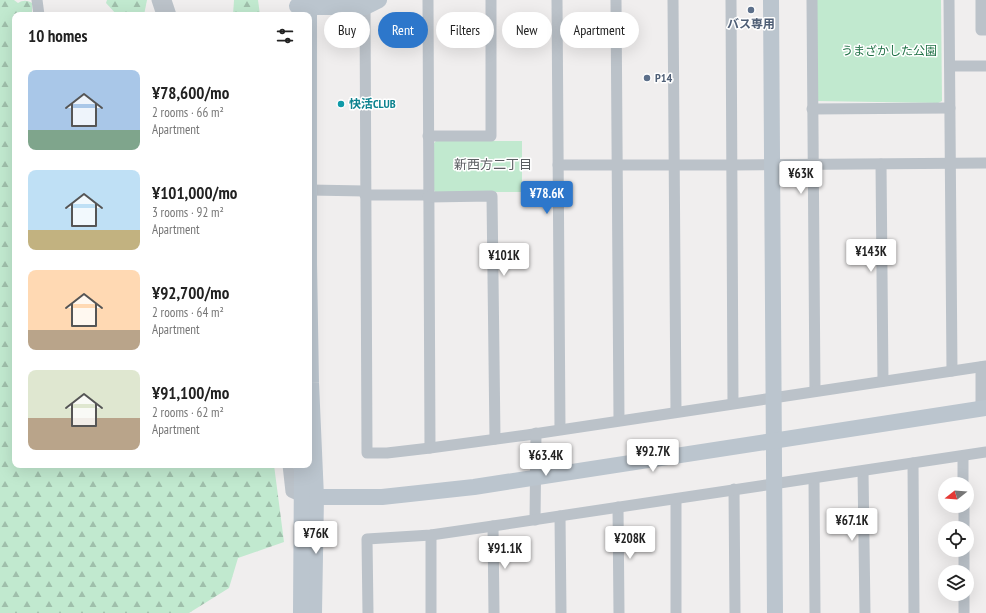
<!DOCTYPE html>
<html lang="en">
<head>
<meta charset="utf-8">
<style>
	body { margin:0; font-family:"PT Sans Narrow","Noto Sans JP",sans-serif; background:#f6f6f6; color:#222; height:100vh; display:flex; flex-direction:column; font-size:15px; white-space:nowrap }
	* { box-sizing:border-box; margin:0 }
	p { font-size:13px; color:#767676 }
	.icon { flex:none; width:22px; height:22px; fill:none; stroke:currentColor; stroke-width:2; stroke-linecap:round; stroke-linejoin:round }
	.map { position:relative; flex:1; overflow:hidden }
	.drawer { position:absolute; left:12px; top:12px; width:300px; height:456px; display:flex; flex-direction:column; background:#fff; border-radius:8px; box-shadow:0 4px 16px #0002 }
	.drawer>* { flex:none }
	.hud { position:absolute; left:324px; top:12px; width:380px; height:36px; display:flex; gap:8px }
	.needle { width:26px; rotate:253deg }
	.buttons { position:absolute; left:938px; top:477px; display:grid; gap:8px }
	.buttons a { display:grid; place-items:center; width:36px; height:36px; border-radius:50%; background:#fff; box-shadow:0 4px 16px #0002; font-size:20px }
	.price { position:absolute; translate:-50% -34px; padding:0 9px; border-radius:4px; background:#fff; color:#222; font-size:13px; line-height:26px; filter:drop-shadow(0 1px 2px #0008) }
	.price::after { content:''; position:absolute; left:50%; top:24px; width:12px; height:9px; margin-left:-6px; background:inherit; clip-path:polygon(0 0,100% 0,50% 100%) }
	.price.active { background:#2d77cb; color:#fff }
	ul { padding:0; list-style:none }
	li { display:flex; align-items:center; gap:12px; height:100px; padding:0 16px }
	li span { display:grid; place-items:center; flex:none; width:112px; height:80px; border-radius:8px; color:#555 }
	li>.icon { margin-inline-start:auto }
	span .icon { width:48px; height:48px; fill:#fffc; stroke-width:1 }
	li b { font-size:17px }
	h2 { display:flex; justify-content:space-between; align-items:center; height:48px; padding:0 16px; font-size:17px }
	.pill { padding:0 14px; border-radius:18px; background:#fff; box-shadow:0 4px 16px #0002; font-size:14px; line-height:36px }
	.pill.active { background:#2d77cb; color:#fff }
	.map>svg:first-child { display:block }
	.green { fill:#c1e9cf }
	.forest { fill:url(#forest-firs) }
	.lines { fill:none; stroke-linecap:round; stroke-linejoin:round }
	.street { stroke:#bbc2c9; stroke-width:11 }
	.secondary { stroke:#bbc5ce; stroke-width:16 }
	.service-dot { fill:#5c6f8a; stroke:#fff; stroke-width:1.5 }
	.culture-dot { fill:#0f9aa8; stroke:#fff; stroke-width:1.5 }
	.labels { text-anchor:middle; stroke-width:3; stroke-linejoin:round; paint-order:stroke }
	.service-label { font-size:12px; font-weight:bold; fill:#4e5e75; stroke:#fff }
	.park-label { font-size:12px; fill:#217247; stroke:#fff }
	.culture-label { font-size:12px; font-weight:bold; fill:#0d838f; stroke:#fff; text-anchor:start }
	.neighbourhood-label { font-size:13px; fill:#5b5e62; stroke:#fff }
</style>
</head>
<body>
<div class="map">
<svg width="986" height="613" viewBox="0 0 986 613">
	<defs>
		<pattern id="forest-firs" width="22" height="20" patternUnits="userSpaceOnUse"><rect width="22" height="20" fill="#c1e9cf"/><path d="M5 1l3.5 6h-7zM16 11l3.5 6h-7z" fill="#9fbfab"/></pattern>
	</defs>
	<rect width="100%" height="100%" fill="#f0eeee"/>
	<g class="green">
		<path d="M816 0H941L942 101 938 103 818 101Z"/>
		<path d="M436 141H522V192H435L433 188V144Z"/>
	</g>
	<g class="forest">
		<path d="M0 0H14L18 3C23 0 27 0 32 3V15H15V465H274L284 542 238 558 229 588 189 613H0Z"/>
		<path d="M107 0H147L144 15H117L106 3Z"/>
		<path d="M234 0H258L260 15H233Z"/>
	</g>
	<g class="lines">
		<g class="street">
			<path d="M37 0 39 15"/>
			<path d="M157 0 162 15"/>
			<path d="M166 0 171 15"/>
			<path d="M428 0 430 448"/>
			<path d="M557 0 560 429"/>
			<path d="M616 0 619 420"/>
			<path d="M673 0 676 412"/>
			<path d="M731 0 733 403"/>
			<path d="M812 0 815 391"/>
			<path d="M949 0 952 371"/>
			<path d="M981 0V30H986"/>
			<path d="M365 1 367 453H387L430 448 527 435 986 366"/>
			<path d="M950 66H986"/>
			<path d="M812 109 950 108"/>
			<path d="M428 136H491V0"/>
			<path d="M881 164 883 381"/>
			<path d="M558 165H732L986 163"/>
			<path d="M310 190 365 191"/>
			<path d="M365 195H428"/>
			<path d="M428 197 492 196 495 439"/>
			<path d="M981 409V367"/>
			<path d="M963 456V484"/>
			<path d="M913 463 914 613"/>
			<path d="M288 465 291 492 302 497"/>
			<path d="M863 471 865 613"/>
			<path d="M814 479 815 613"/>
			<path d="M734 489 735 613"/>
			<path d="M676 499V613"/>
			<path d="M964 506V528"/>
			<path d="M618 507 619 613"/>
			<path d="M560 516 561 613"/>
			<path d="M535 520 536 433"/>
			<path d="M493 526 494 613"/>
			<path d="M431 535V613"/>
			<path d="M964 550V572"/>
			<path d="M964 594V613"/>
			<path d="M368 613 367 539 431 535 493 526 986 452"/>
		</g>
		<g class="secondary">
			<path d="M309 0V264L311 383 316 497 314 613"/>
			<path d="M771 0 775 613"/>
			<path d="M297 6 309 7H365L379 0"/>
			<path d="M302 497H382L474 487 986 408"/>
			<path d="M301 613 302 465"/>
		</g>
	</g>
	<g class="service-dot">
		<circle cx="751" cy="10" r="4"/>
		<circle cx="647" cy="78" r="4"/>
	</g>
	<circle class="culture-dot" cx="341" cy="104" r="4"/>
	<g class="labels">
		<g class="service-label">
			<text x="751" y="28">バス専用</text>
			<text x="655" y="82" text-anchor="start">P14</text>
		</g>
		<g class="park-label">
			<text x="889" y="55">うまざかした公園</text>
		</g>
		<g class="culture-label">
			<text x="349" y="108">快活CLUB</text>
		</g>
		<g class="neighbourhood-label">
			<text x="493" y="169">新西方二丁目</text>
		</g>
	</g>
</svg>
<div class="buttons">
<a><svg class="needle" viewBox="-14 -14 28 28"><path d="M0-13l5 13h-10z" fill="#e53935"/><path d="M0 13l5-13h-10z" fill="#767676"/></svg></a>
<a><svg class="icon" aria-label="locate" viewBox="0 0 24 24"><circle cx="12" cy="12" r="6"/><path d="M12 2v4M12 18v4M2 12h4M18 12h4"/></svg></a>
<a><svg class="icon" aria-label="layers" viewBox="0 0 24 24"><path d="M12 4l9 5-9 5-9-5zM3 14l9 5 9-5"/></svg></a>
</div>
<b class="price" style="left:801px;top:195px">¥63K</b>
<b class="price active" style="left:547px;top:215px">¥78.6K</b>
<b class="price" style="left:871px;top:273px">¥143K</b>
<b class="price" style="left:504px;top:277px">¥101K</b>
<b class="price" style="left:653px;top:473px">¥92.7K</b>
<b class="price" style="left:546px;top:477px">¥63.4K</b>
<b class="price" style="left:852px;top:542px">¥67.1K</b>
<b class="price" style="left:316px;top:555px">¥76K</b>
<b class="price" style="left:630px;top:560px">¥208K</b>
<b class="price" style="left:505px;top:570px">¥91.1K</b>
<div class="hud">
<a class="pill">Buy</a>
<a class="pill active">Rent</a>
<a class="pill">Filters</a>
<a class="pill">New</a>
<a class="pill">Apartment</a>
</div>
<section class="drawer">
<h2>10 homes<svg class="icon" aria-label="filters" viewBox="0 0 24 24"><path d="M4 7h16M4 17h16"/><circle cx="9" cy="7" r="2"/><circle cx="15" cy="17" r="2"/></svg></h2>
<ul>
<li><span style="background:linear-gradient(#a9c7e8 75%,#7fa58c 0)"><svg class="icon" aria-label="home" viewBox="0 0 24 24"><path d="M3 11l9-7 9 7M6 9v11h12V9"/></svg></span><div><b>¥78,600/mo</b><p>2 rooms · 66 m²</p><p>Apartment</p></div></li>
<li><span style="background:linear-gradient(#bfe0f5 75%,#c2b280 0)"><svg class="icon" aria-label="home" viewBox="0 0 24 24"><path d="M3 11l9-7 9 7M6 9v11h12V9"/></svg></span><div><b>¥101,000/mo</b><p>3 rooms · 92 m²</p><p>Apartment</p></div></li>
<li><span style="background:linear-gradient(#ffd9b3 75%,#b9a48a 0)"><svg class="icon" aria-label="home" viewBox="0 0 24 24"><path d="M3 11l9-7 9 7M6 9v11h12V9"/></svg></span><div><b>¥92,700/mo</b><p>2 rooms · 64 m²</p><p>Apartment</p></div></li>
<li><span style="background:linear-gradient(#dfe7d0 60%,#b9a48a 0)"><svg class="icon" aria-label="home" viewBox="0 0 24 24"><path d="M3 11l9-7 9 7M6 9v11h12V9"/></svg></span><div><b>¥91,100/mo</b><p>2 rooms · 62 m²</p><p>Apartment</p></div></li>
</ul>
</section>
</div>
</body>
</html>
